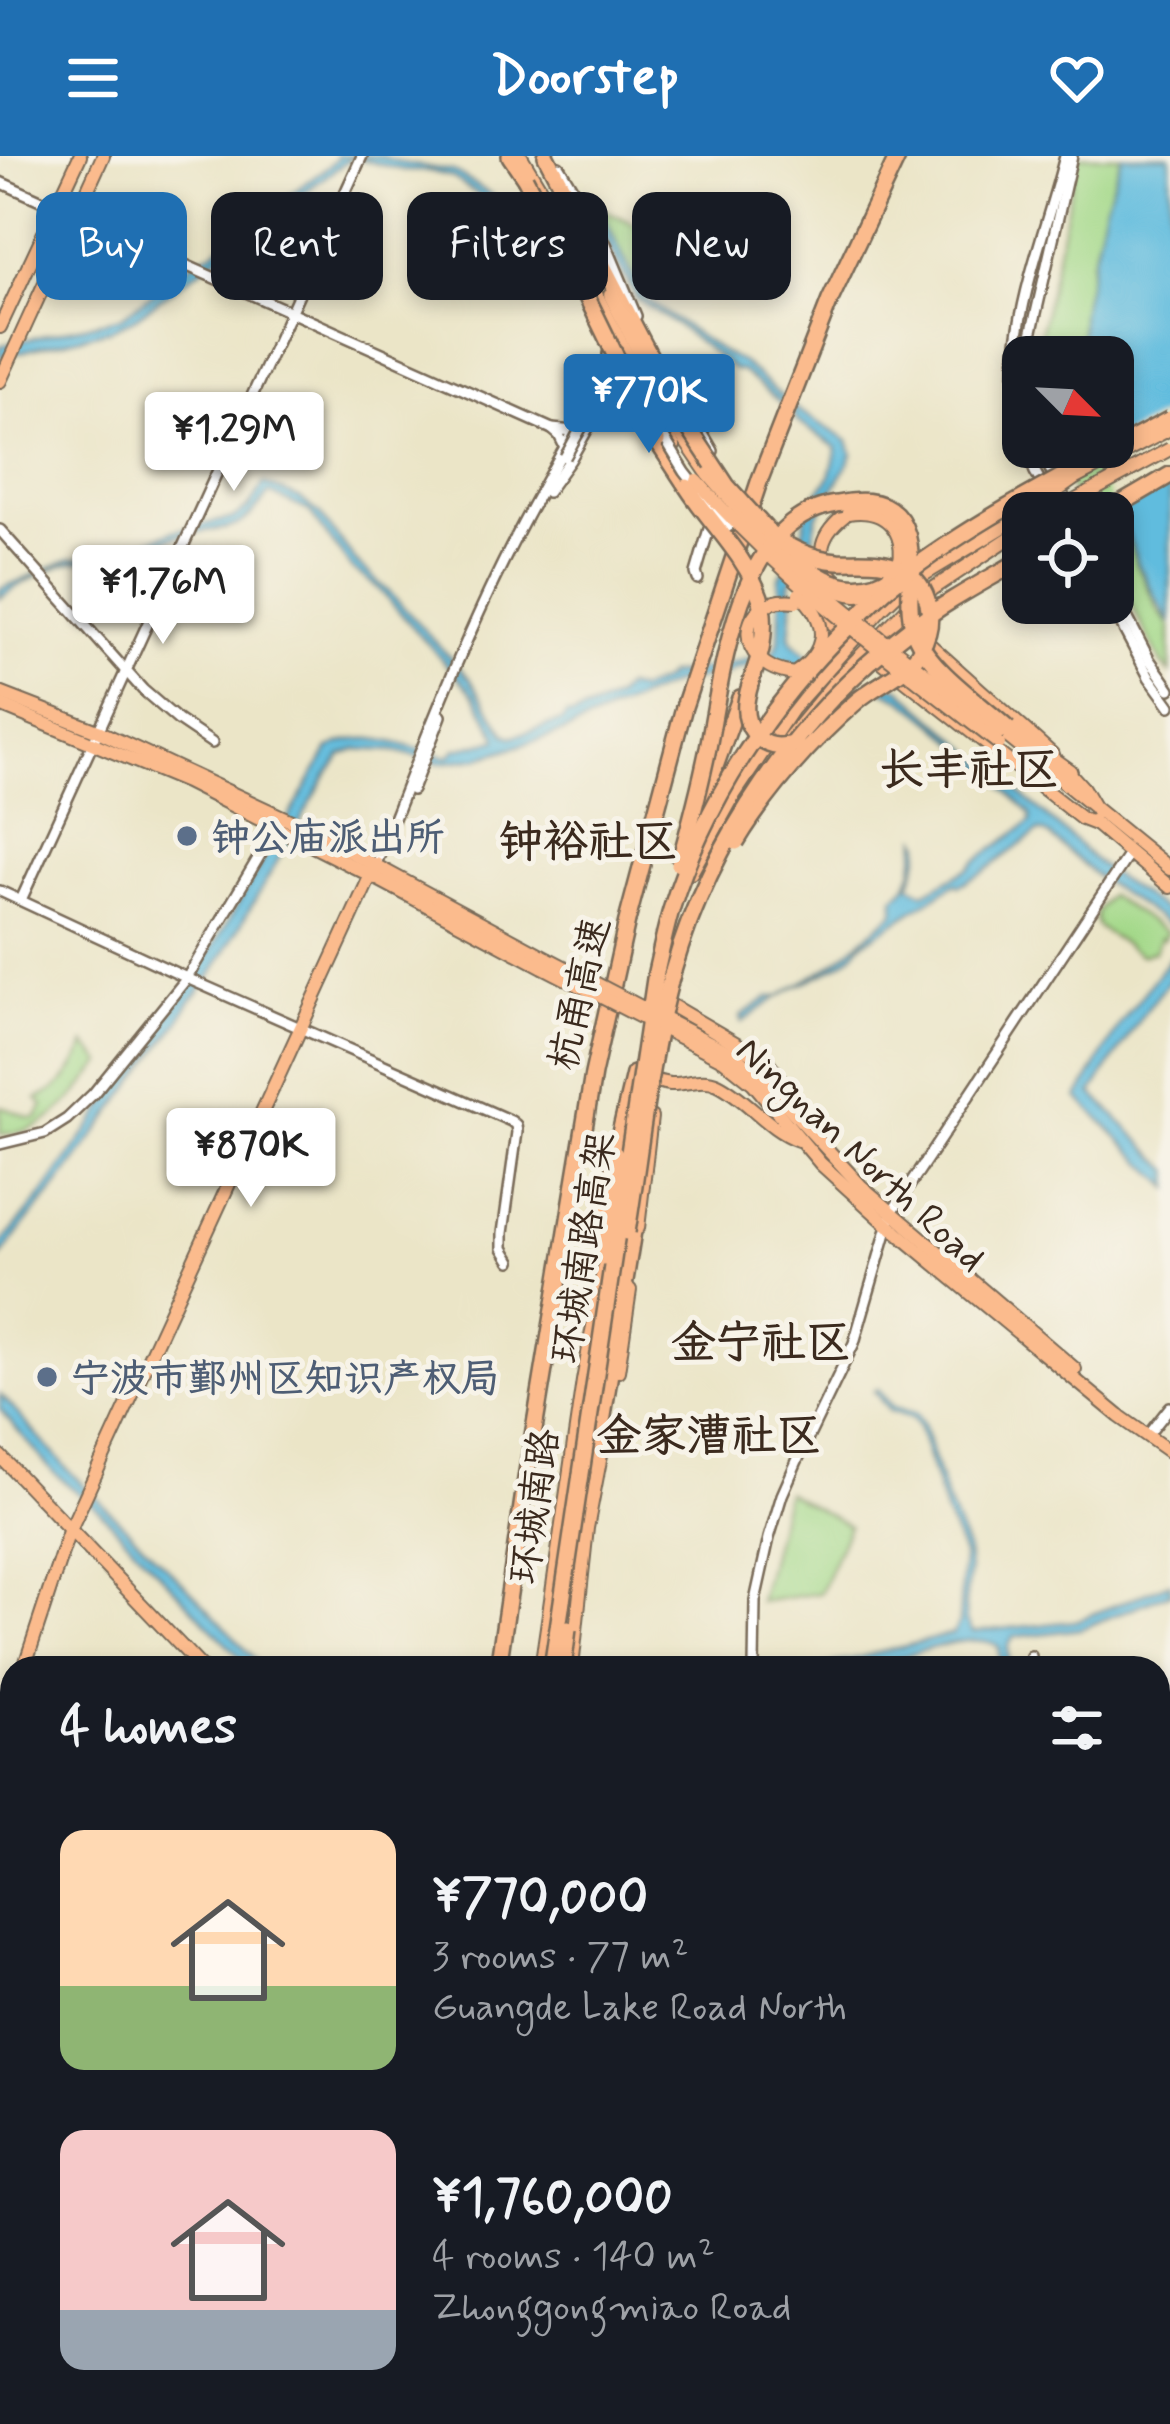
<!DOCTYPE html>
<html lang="en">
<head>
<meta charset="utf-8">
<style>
	body { margin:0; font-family:Mynerve,"LXGW WenKai TC",sans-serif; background:#20242c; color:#f1f3f6; height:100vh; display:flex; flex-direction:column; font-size:45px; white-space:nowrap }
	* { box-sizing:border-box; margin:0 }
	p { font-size:39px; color:#9ea1a6 }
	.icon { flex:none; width:66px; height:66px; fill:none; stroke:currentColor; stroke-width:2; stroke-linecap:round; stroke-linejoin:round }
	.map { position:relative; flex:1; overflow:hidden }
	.details { position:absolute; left:0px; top:1500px; width:1170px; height:768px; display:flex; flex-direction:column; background:#171b24; border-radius:36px 36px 0 0; box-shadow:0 6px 18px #0003 }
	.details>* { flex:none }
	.hud { position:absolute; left:36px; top:36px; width:1098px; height:108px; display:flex; gap:24px }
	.needle { width:78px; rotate:114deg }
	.buttons { position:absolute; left:1002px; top:180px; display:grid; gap:24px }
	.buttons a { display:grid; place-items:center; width:132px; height:132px; border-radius:24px; background:#171b24; box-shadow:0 6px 18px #0003; font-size:60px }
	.price { position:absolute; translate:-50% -102px; padding:0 27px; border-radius:12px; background:#fff; color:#222; font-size:39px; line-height:78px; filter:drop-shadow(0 3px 6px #0008) }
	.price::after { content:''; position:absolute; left:50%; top:72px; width:36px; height:27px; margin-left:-18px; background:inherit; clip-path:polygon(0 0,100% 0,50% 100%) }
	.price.selected { background:#1f6fb2; color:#fff }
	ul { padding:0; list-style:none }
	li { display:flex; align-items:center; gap:36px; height:300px; padding:0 60px }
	li span { display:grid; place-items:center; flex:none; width:336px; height:240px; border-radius:24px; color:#555 }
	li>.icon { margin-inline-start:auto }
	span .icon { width:144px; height:144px; fill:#fffc; stroke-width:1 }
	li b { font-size:51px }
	h2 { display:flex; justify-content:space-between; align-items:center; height:144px; padding:0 60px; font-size:51px }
	.chip { padding:0 42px; border-radius:24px; background:#171b24; box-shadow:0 6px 18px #0003; font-size:42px; line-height:108px }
	.chip.selected { background:#1f6fb2; color:#fff }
	header { display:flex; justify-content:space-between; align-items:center; height:156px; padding:0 60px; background:#1f6fb2; color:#fff; font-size:54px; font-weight:700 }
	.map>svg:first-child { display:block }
	.green { fill:#a4d98a; stroke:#708254; stroke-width:3 }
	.water { fill:#60bcde; stroke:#4e737e; stroke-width:3 }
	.pier { fill:#ebe5c7 }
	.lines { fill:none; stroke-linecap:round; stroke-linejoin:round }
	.minor-casing { stroke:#796b59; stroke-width:14 }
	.major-casing { stroke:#796b59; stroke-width:16 }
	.highway-casing { stroke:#796b59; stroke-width:20 }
	.minor { stroke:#fff; stroke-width:9 }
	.major { stroke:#fbbb8d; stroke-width:12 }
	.highway { stroke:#fbbb8d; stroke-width:15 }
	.minor-bridge-casing { stroke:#796b59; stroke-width:14; stroke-linecap:butt }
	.major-bridge-casing { stroke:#796b59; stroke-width:16; stroke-linecap:butt }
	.highway-bridge-casing { stroke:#796b59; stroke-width:20; stroke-linecap:butt }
	.minor-bridge { stroke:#fff; stroke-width:9 }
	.major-bridge { stroke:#fbbb8d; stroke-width:12 }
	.highway-bridge { stroke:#fbbb8d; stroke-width:15 }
	.service-dot { fill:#5c6f8a; stroke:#f7f3e8; stroke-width:4.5 }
	.labels { text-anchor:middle; stroke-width:10; stroke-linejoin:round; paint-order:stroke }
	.service-label { font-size:39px; font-weight:bold; fill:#4e5e75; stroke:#f7f3e8; text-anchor:start }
	.street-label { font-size:39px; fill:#3b2a1e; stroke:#f7f3e8 }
	.quarter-label { font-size:45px; font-weight:bold; fill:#3b2a1e; stroke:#f7f3e8 }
</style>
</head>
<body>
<header><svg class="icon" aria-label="menu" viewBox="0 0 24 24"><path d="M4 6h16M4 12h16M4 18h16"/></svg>Doorstep<svg class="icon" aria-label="heart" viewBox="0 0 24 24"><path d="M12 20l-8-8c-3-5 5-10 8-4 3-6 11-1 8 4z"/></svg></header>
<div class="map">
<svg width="1170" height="2268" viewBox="0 0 1170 2268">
	<rect width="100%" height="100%" fill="#f7f3e8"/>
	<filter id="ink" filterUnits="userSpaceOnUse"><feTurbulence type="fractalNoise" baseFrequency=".00833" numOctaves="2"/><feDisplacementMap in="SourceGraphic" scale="24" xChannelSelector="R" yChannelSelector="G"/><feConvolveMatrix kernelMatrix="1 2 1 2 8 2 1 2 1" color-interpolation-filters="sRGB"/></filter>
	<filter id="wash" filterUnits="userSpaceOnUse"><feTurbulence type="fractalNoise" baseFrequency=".004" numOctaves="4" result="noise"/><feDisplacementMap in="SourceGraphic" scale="48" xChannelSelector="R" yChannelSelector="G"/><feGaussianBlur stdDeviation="2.7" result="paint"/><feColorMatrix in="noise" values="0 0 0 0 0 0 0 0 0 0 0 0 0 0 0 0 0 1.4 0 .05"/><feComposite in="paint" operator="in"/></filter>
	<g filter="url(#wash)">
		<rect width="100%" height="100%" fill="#ebe5c7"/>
		<g class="green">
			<path d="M1078 0H1121L1091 107 1083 201H1035Z"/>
			<path d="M589 46 648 75 643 86 665 101 643 140 602 58 592 56 587 48Z"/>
			<path d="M1049 291H1101L1117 354 1135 405 1158 454 1170 472V517L1161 506 1113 414V357H1083Z"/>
			<path d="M1109 739 1167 777 1163 783 1160 782 1155 795 1140 799 1098 771C1091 757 1102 749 1109 739Z"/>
			<path d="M86 888 102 907C74 941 49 978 0 978V950L31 962 37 961 43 949 37 943C66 930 73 916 86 888Z"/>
			<path d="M786 1336 849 1370 820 1437 759 1446Z"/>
			<path d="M1158 1849 1170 1855V1962L1168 1966 1163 1964 1158 1975Z"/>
		</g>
		<g class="water">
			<path d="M336 0H379L407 8 453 15 504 47 537 73 598 56 605 63 643 141 723 197 743 207 795 252 848 285 852 298 847 310 817 360 811 389 789 429 793 440 790 480 793 486 839 530C863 534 875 521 901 533L1078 688C1104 718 1139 735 1170 759V770L1097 721 1047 677 1039 675 982 717 959 729 956 727 861 788C849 807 819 820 799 829 779 838 760 854 742 866L741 860 769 841H778L833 808 895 756V741L906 730 913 716 918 682 921 686C920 701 916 716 910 729L924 737 969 712 974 706 1031 666V658C1007 635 908 534 880 534 864 534 850 545 834 545L789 504 764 513 753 509 732 514 729 518 675 527 564 576 479 602 440 607 395 595 357 593 342 599 326 620 213 817C200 834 187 846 179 866L50 1040 29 1063 0 1102V1089L43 1038 190 830 329 593C369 569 409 594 448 601L456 593 497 584 498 581 475 540 377 431 352 413 309 355 269 337C235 383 232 368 182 379 161 383 143 396 121 402 106 407 91 404 75 406 56 409 14 430 0 442V433L70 403 114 399 173 375 234 362 249 351 264 327 301 343 320 358 357 407 390 437 470 523 506 578 512 581 562 565 566 559 573 560 615 543 625 531 639 535 664 524 668 519 709 513 774 497 779 485 781 436 779 422 801 385 808 350 830 321 837 292 797 265 794 258 742 215 734 214 679 171 637 143 594 63 536 77 452 21 429 15H407L352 1 132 164 109 174 0 201V190L121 161 198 103 211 97 325 13 337 3Z"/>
			<path d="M1122 0H1170V468L1138 408 1099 291H1113V201H1082L1081 158 1105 50Z"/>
			<path d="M1170 802V824L1141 861 1092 937 1170 1014V1032L1078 942 1120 868Z"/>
			<path d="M878 1233 892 1251 916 1258 923 1269 945 1339 967 1393 969 1416 965 1448 966 1465 973 1476 1076 1465 1170 1427V1437L1080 1473 1014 1481 1008 1490 1009 1512H1000L999 1491C971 1469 892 1509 857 1512 844 1513 831 1512 818 1512L953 1478 959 1467 963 1399 945 1356 918 1270 912 1262 889 1255 874 1235Z"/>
			<path d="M0 1238 68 1314 195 1439 263 1512H250L99 1354 53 1316 0 1253Z"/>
		</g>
		<path class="pier" d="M1170 254V326L1114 356 1094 295Z"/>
	</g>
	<g filter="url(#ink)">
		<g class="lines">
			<defs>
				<g id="minor">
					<path d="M559 10 606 88 636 160"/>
					<path d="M0 26 552 273"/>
					<path d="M1026 201 1072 0"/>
					<path d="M661 206 713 295"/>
					<path d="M1023 284C996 187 1042 93 1065 0"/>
					<path d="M565 291 559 279 552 273 574 275"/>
					<path d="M1025 291 1035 316 1046 335"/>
					<path d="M1039 291 1072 357"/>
					<path d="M547 336 570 304 595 260"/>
					<path d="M0 374 143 534 178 564 212 587"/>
					<path d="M698 423 696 417 711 366"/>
					<path d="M1113 434 1149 503 1170 533"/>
					<path d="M1110 447 1149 521 1170 550"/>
					<path d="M412 634 441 560"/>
					<path d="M376 708C420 597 463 482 519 375 546 323 576 272 605 221L608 211V197"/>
					<path d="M0 735 189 823 511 965 516 969 517 976 503 1077V1092L511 1105"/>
					<path d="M21 744 362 0"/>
					<path d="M0 988 45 977 67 963 93 938 187 822 279 667"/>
					<path d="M1151 1275 1170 1251"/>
					<path d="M754 1512 755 1445 769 1382 782 1339 797 1305 854 1187 892 1056 1129 698"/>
					<path d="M1030 1512 1031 1500"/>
					<path d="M1158 1706 1170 1695"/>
					<path d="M1158 1716 1170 1707"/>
					<path d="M0 1722 12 1728"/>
					<path d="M1158 1991 1170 1981"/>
					<path d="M0 2181 12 2186"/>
					<path d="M1158 2232 1170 2244"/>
					<path d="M71 2256 77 2268"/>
					<path d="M271 2268 308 2256"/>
					<path d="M814 2268 829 2256"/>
				</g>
				<g id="major">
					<path d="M521 0 551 50 674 290"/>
					<path d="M610 139 678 274 708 318"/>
					<path d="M0 171 80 0"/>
					<path d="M0 225 103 0"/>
					<path d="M838 426C810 401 822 376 848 357"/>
					<path d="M813 454 851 480"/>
					<path d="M920 480 1052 598"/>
					<path d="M871 497 1082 663 1095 668"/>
					<path d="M0 537 98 575 304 671 547 802"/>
					<path d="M0 549 186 626 370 719 543 811"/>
					<path d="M1003 577 1170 713"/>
					<path d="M786 585 834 527 913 446 1023 373"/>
					<path d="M1066 613 1083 632 1097 656"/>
					<path d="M1092 665 1170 731"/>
					<path d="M691 717 734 639 792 553 881 453 905 430 1023 359"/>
					<path d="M660 843 768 906"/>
					<path d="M699 881 733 898 755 915 861 1030 1075 1213"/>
					<path d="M697 890 724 904 753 927 821 1008 888 1069 1119 1260 1170 1296"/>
					<path d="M769 912 768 906 805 957"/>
					<path d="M641 920C650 923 660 927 670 928 686 929 702 920 718 928 748 943 767 973 798 984"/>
					<path d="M638 1072 651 961"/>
					<path d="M618 1215 630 1134"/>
					<path d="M0 1300 202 1512"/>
					<path d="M24 1512 68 1378 376 708"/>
					<path d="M541 1512 583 1225 606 1098"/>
					<path d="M572 1512 587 1372 601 1299"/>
					<path d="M0 1586 12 1549"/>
					<path d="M0 1998 12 2002"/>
					<path d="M1158 2169 1170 2154"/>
					<path d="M805 2256 810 2268"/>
					<path d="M815 2256 820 2268"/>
					<path d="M447 2268 449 2256"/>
					<path d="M1065 2268 1079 2256"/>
				</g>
				<g id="highway">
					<path d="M510 0 525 22"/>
					<path d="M546 0 681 260"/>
					<path d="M657 285 687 331"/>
					<path d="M1105 357 1170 319"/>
					<path d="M1008 573 1069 616"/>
					<path d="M700 652 740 542"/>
					<path d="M615 998 634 918"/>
					<path d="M592 1308 602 1266 635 1063"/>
					<path d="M498 1512 527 1316 593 918 627 765 684 551 760 323 830 144 898 0"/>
					<path d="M389 2268 390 2256"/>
					<path d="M432 2268 433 2256"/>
				</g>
			</defs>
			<use href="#minor" class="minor-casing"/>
			<use href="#major" class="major-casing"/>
			<use href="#highway" class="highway-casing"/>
			<use href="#minor" class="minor"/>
			<use href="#major" class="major"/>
			<use href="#highway" class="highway"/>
			<defs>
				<g id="minor-bridge">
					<path d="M660 275 685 316 728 371"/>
					<path d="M565 301C582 272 596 231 637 250"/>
				</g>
				<g id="major-bridge">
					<path d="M708 318 776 396 885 486 1001 576"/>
					<path d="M697 325C787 427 892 505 999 588"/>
					<path d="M848 357C889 350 911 381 896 419"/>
					<path d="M1026 357 1074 323 1170 273"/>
					<path d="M1052 357 1170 293"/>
					<path d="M828 429C847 440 861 443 881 432"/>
					<path d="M796 445C736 438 730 510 794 518 828 495 830 466 799 438"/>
					<path d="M547 802 699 881"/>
					<path d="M543 811 697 890"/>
				</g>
				<g id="highway-bridge">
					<path d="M525 22 582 131 657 285"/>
					<path d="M681 260 727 330 774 382"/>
					<path d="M687 331C710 367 746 400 760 441 764 455 764 473 762 488 758 517 733 550 754 577 766 592 779 592 796 587"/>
					<path d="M792 399C820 425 857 444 893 418"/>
					<path d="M736 686C767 635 812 584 857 545 877 527 908 518 921 493 937 465 931 430 902 413 883 402 859 406 838 405 811 403 792 393 770 379"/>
					<path d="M679 708C690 669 700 631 708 592 723 514 738 363 836 348 857 344 880 342 896 358 924 387 899 446 917 482 932 515 981 548 1008 573"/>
					<path d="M627 1076C641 989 649 899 673 815 711 683 797 559 907 475 943 447 983 426 1023 403"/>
					<path d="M603 1102 615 998"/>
					<path d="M552 1512 656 816C661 795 665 774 671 754 704 647 770 547 849 470 864 455 878 439 895 426 979 361 1077 313 1170 263"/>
					<path d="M563 1512 568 1473"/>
				</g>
			</defs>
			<use href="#minor-bridge" class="minor-bridge-casing"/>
			<use href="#major-bridge" class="major-bridge-casing"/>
			<use href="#highway-bridge" class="highway-bridge-casing"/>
			<use href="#minor-bridge" class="minor-bridge"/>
			<use href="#major-bridge" class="major-bridge"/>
			<use href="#highway-bridge" class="highway-bridge"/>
		</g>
	</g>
	<g class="service-dot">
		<circle cx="187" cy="680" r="12"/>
		<circle cx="47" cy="1221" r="12"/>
	</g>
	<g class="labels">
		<g class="service-label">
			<text x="211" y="694">钟公庙派出所</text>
			<text x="71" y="1235">宁波市鄞州区知识产权局</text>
		</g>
		<g class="street-label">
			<text transform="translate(578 837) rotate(-77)" y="14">杭甬高速</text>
			<text transform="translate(862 997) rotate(43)" y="14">Ningnan North Road</text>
			<text transform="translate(582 1091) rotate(-81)" y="14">环城南路高架</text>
			<text transform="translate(533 1350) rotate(-82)" y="14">环城南路</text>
		</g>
		<g class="quarter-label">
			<text x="969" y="628">长丰社区</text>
			<text x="588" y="700">钟裕社区</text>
			<text x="761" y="1201">金宁社区</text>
			<text x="709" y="1294">金家漕社区</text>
		</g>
	</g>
</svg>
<div class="buttons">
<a><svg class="needle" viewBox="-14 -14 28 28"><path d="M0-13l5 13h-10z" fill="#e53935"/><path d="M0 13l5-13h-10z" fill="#9ea1a6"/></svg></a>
<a><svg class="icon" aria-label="locate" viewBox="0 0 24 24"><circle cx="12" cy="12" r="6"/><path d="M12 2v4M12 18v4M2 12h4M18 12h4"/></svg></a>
</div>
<b class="price selected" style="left:649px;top:300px">¥770K</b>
<b class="price" style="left:234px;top:338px">¥1.29M</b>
<b class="price" style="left:163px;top:491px">¥1.76M</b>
<b class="price" style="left:251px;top:1054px">¥870K</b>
<div class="hud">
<a class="chip selected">Buy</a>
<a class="chip">Rent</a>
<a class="chip">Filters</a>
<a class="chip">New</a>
</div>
<section class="details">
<h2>4 homes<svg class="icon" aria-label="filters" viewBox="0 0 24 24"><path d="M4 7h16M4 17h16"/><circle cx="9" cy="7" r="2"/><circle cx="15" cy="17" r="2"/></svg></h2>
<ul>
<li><span style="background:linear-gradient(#ffd9b3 65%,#8fb573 0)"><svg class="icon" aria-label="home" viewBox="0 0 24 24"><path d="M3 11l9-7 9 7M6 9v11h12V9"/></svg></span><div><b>¥770,000</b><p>3 rooms · 77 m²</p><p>Guangde Lake Road North</p></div></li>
<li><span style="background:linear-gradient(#f6c9c9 75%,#9aa5b1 0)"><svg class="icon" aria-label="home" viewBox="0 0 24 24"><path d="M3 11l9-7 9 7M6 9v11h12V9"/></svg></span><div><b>¥1,760,000</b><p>4 rooms · 140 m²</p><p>Zhonggongmiao Road</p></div></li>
</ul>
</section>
</div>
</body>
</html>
